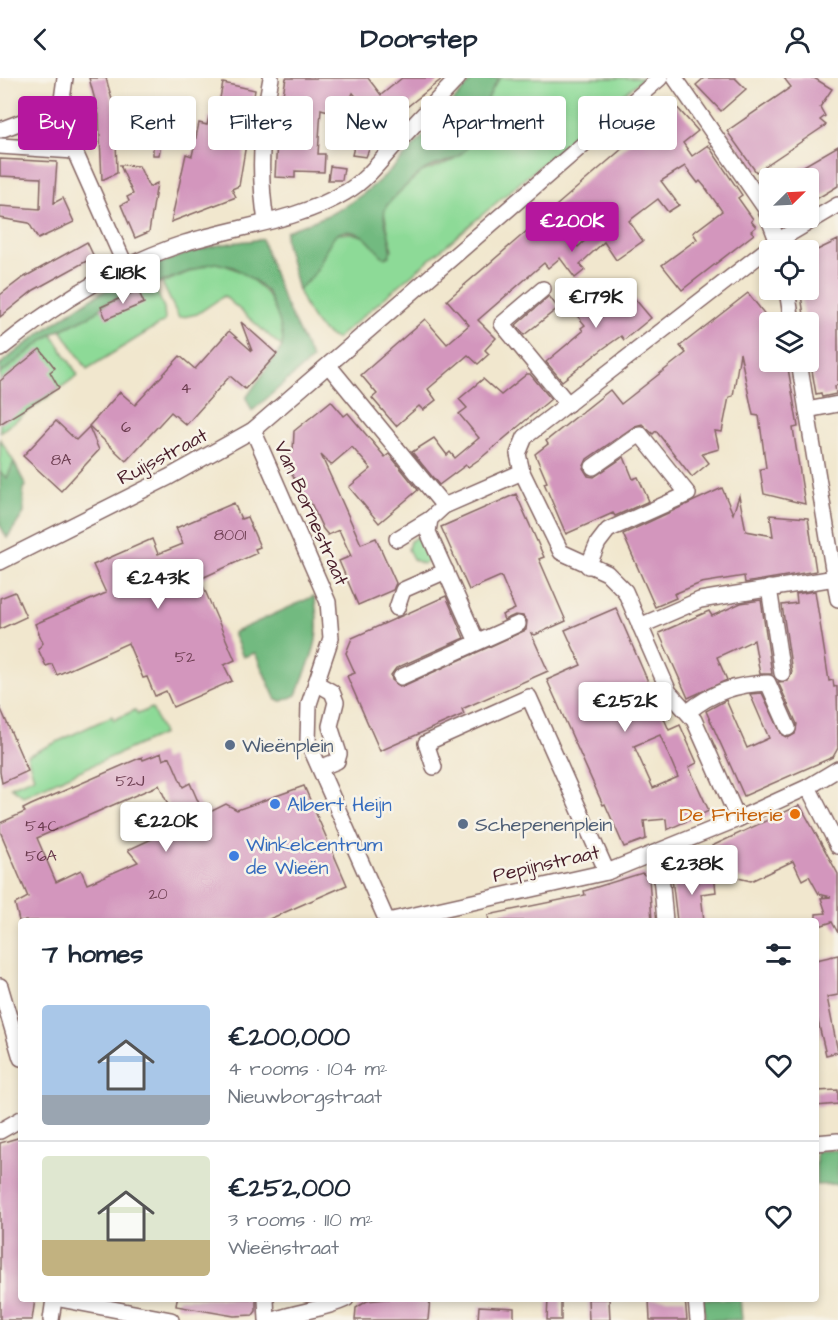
<!DOCTYPE html>
<html lang="en">
<head>
<meta charset="utf-8">
<style>
	body { margin:0; font-family:"Architects Daughter",sans-serif; background:#f6f6f7; color:#1f2937; height:100vh; display:flex; flex-direction:column; font-size:22px; white-space:nowrap }
	* { box-sizing:border-box; margin:0 }
	p { font-size:20px; color:#747a83 }
	.icon { flex:none; width:33px; height:33px; fill:none; stroke:currentColor; stroke-width:2; stroke-linecap:round; stroke-linejoin:round }
	.map { position:relative; flex:1; overflow:hidden }
	.details { position:absolute; left:18px; top:840px; width:801px; height:384px; display:flex; flex-direction:column; background:#fff; border-radius:6px; box-shadow:0 3px 9px #0003 }
	.details>* { flex:none }
	.banner { position:absolute; left:18px; top:18px; width:802px; height:54px; display:flex; gap:12px }
	.needle { width:39px; rotate:66deg }
	.controls { position:absolute; left:759px; top:90px; display:grid; gap:12px }
	.controls a { display:grid; place-items:center; width:60px; height:60px; border-radius:6px; background:#fff; box-shadow:0 3px 9px #0003; font-size:30px }
	.price { position:absolute; translate:-50% -51px; padding:0 14px; border-radius:6px; background:#fff; color:#222; font-size:20px; line-height:39px; filter:drop-shadow(0 2px 3px #0008) }
	.price::after { content:''; position:absolute; left:50%; top:36px; width:18px; height:14px; margin-left:-9px; background:inherit; clip-path:polygon(0 0,100% 0,50% 100%) }
	.price.active { background:#b5179e; color:#fff }
	ul { padding:0; list-style:none }
	li { display:flex; align-items:center; gap:18px; height:150px; padding:0 24px }
	li+li { border-top:2px solid #e0e1e3 }
	li span { display:grid; place-items:center; flex:none; width:168px; height:120px; border-radius:6px; color:#555 }
	li>.icon { margin-inline-start:auto }
	span .icon { width:72px; height:72px; fill:#fffc; stroke-width:1 }
	li b { font-size:26px }
	h2 { display:flex; justify-content:space-between; align-items:center; height:72px; padding:0 24px; font-size:26px }
	.chip { padding:0 21px; border-radius:6px; background:#fff; box-shadow:0 3px 9px #0003; font-size:21px; line-height:54px }
	.chip.active { background:#b5179e; color:#fff }
	header { display:flex; justify-content:space-between; align-items:center; height:78px; padding:0 24px; background:#fff; font-size:27px; font-weight:700 }
	.map>svg:first-child { display:block }
	.green { fill:#8dda97; stroke:#6c7c61; stroke-width:1.5 }
	.forest { fill:#72ba80; stroke:#5e6c56; stroke-width:1.5 }
	.building { fill:#d396bd; fill-rule:evenodd }
	.lines { fill:none; stroke-linecap:round; stroke-linejoin:round }
	.minor-casing { stroke:#846564; stroke-width:18 }
	.minor { stroke:#fff; stroke-width:15 }
	.service-dot { fill:#5c6f8a; stroke:#f7f3e8; stroke-width:2 }
	.shop-dot { fill:#3f7fe0; stroke:#f7f3e8; stroke-width:2 }
	.food-dot { fill:#e8710a; stroke:#f7f3e8; stroke-width:2 }
	.labels { text-anchor:middle; stroke-width:5; stroke-linejoin:round; paint-order:stroke }
	.number-label { font-size:16px; fill:#6c3d50 }
	.street-label { font-size:20px; fill:#4a1f2b; stroke:#f7f3e8 }
	.service-label { font-size:20px; fill:#4e5e75; stroke:#f7f3e8; text-anchor:start }
	.shop-label { font-size:20px; fill:#366cbe; stroke:#f7f3e8; text-anchor:start }
	.food-label { font-size:20px; fill:#c56008; stroke:#f7f3e8; text-anchor:end }
</style>
</head>
<body>
<header><svg class="icon" aria-label="back" viewBox="0 0 24 24"><path d="M15 5l-7 7 7 7"/></svg>Doorstep<svg class="icon" aria-label="person" viewBox="0 0 24 24"><circle cx="12" cy="8" r="4"/><path d="M4 21q1-7 8-7t8 7"/></svg></header>
<div class="map">
<svg width="838" height="1242" viewBox="0 0 838 1242">
	<rect width="100%" height="100%" fill="#f7f3e8"/>
	<filter id="ink" filterUnits="userSpaceOnUse"><feTurbulence type="fractalNoise" baseFrequency=".0167" numOctaves="2"/><feDisplacementMap in="SourceGraphic" scale="12" xChannelSelector="R" yChannelSelector="G"/><feConvolveMatrix kernelMatrix="1 2 1 2 8 2 1 2 1" color-interpolation-filters="sRGB"/></filter>
	<filter id="wash" filterUnits="userSpaceOnUse"><feTurbulence type="fractalNoise" baseFrequency=".008" numOctaves="4" result="noise"/><feDisplacementMap in="SourceGraphic" scale="24" xChannelSelector="R" yChannelSelector="G"/><feGaussianBlur stdDeviation="1.35" result="paint"/><feColorMatrix in="noise" values="0 0 0 0 0 0 0 0 0 0 0 0 0 0 0 0 0 1.4 0 .05"/><feComposite in="paint" operator="in"/></filter>
	<g filter="url(#wash)">
		<rect width="100%" height="100%" fill="#f1e7ce"/>
		<g class="green">
			<path d="M500 0H643L336 261C315 252 307 232 298 212L317 192 330 162 338 156 350 155 363 158 392 172 384 134 387 126 419 95 452 83 473 58 489 15Z"/>
			<path d="M216 185C254 193 288 228 282 269L224 218 197 236 179 240 162 205 206 187Z"/>
			<path d="M154 208 164 230 165 243 87 291 61 252 96 235 104 226 129 214Z"/>
			<path d="M52 256 78 297 0 354V296Z"/>
			<path d="M0 361 14 384 7 400 0 394Z"/>
			<path d="M421 457 433 482 422 486 413 481 408 471 410 463Z"/>
			<path d="M152 630 163 656 23 718 11 709 34 699 27 678 112 638 114 642 135 632 138 636Z"/>
		</g>
		<g class="forest">
			<path d="M474 0H500C482 21 483 54 463 74 452 85 439 84 426 91 419 95 390 122 386 129 379 144 396 162 389 178L385 180C376 174 370 162 361 157 331 142 327 174 317 192 313 199 304 206 298 212L285 162 286 153C305 146 325 140 342 130 392 101 435 43 474 0Z"/>
			<path d="M262 161 283 221 312 281 252 333 246 320 282 269 283 260 279 242 268 215 258 205 233 189 216 185 206 187 146 210 129 214 104 226 96 235 52 256 0 296V287L4 283C65 235 128 191 203 171 222 165 243 164 262 161Z"/>
			<path d="M14 384 26 408 23 412 24 435 7 460 0 447V394L7 400Z"/>
			<path d="M314 518C323 563 312 577 296 617L283 623 276 622 255 575 243 579 233 555Z"/>
			<path d="M838 1072V1106L816 1107V1073Z"/>
			<path d="M703 1221H740L742 1242H705Z"/>
		</g>
		<g id="blocks">
			<g class="building">
				<path d="M89 0H106L116 36 125 35 126 61H116L117 95 102 102 99 37Z"/>
				<path d="M286 0H368L381 17 402 0H443L382 49 353 15 344 35 332 31V34L321 31 318 76H325L324 94 295 93V100L275 99 278 43Z"/>
				<path d="M704 0H735L746 11 721 33 696 7Z"/>
				<path d="M784 0H814L832 11 820 29 825 38 820 42 826 47 756 94 727 53 791 9Z"/>
				<path d="M223 5 255 12 239 108 232 111 236 119 171 144 186 76 192 78 199 45 207 47 209 39 216 40Z"/>
				<path d="M674 26 698 53 683 65 692 78 708 67 742 117 738 120 753 141 751 143 756 149 751 153 754 156 682 212 662 187 697 161 693 155 722 133 705 109 700 103 698 105 685 88 661 103 679 127 668 134 658 121 629 143 643 163 616 182 604 164 580 186 585 192 575 200 560 180 548 190 544 185 478 242 496 260 485 272 489 276 478 286 468 277 428 311 436 322 423 332 419 328 396 348 372 320 377 316 361 297 425 241 447 266 469 247 447 222ZM582 130 599 150 578 169 561 149Z"/>
				<path d="M153 35 166 39 159 77H153Z"/>
				<path d="M356 60 372 64 366 79 352 77Z"/>
				<path d="M838 68V108L808 126V100H783Z"/>
				<path d="M0 81 57 84 54 125 63 120 74 144 38 161 29 145 0 140V128L40 131 41 100 0 98Z"/>
				<path d="M120 87 139 88 149 109 157 105 149 154 135 160 121 127 129 123 127 119 133 116Z"/>
				<path d="M330 88 344 90 342 102H328Z"/>
				<path d="M838 162V307L835 308 836 316 822 319 821 315 816 316 808 269V244H805L801 217 808 216V182L814 181 813 174Z"/>
				<path d="M87 164 94 179 34 212 0 239V217L21 201Z"/>
				<path d="M579 206 591 223 606 212 621 232 635 221 651 240 624 262 621 258 604 270 562 303 546 284 583 253 581 250 585 247 562 219Z"/>
				<path d="M138 212 144 225 106 241 101 229Z"/>
				<path d="M748 215 770 243V284H787L798 349 793 350 805 426 764 416 760 391 766 390 759 338 753 337 740 275 733 318 729 319 722 354 715 353 719 371 702 376 709 385 692 399 656 353 653 356 642 346 635 348 587 381 583 390 588 398 594 399 624 379 633 401 638 399 649 423 615 438 613 435 566 456 544 405 547 404 535 376 548 366 546 363 610 312 621 326 686 275 680 268Z"/>
				<path d="M549 218 558 230 524 257 516 247Z"/>
				<path d="M241 244 277 276 245 311 230 298 186 347 171 334 126 383 89 348 120 314 135 327 180 278 195 291 229 253 252 273Z"/>
				<path d="M40 271 55 290 50 294 59 310 0 346V303Z"/>
				<path d="M527 296H530L551 321 481 380 468 389 466 387 439 407 412 374 434 360 447 377 450 374 455 380 479 360 459 336 467 330 459 321 483 301 501 317Z"/>
				<path d="M331 323 344 338 348 335 385 379 389 376 418 412 379 445 349 409 371 391 352 369 331 387 321 377 361 466 376 460 396 505 393 512 358 527 339 483 351 478 339 452 328 457 323 451 310 423 305 425 288 387 291 385 287 377 293 374 294 353Z"/>
				<path d="M56 343 76 362 89 349 99 372 61 413 23 378Z"/>
				<path d="M722 410 733 436 739 418 746 453 773 458 770 437 808 440 816 493 745 505 744 498 701 505 674 516 676 520 655 529 623 456Z"/>
				<path d="M516 416 544 479 539 481 566 543 535 557 531 555 548 593 462 631 464 636 380 673 347 598 355 595 346 575 352 560 446 518 464 560 396 590 391 597 392 602 401 609 526 552 527 543 523 538 515 537 504 542 502 537 515 531 501 498 469 512 441 449Z"/>
				<path d="M234 425 241 441 247 439 260 469 255 471 257 475 200 501 235 582 224 587 232 603 173 629 166 613 155 618 147 599 143 600 128 565 57 597 52 586 46 588 38 571 43 565 35 546 106 515 93 487 152 461 158 476 183 466 176 450Z"/>
				<path d="M815 513 829 603 833 602 834 609 837 608 838 670 833 679 744 718 706 633 726 622 747 670 769 660 750 616 762 615 782 657 788 660 795 656 797 646 778 604 788 603 792 594 782 527 797 525 796 516Z"/>
				<path d="M15 514 26 539 0 551V520Z"/>
				<path d="M761 522 772 596H760L754 562 717 579 727 602 688 620 659 555 709 533 712 538 741 525Z"/>
				<path d="M616 530 669 652 680 647 697 685 689 689 709 733 667 752 666 741 644 743 646 761 624 769 605 726 603 727 547 602 581 587 565 552ZM660 657 678 699 653 710 634 668Z"/>
				<path d="M0 629 28 693 2 705 0 694Z"/>
				<path d="M161 675 163 682 170 679 183 709 190 705 204 737 226 726 237 732 304 708 347 807 265 843H19L15 826 28 819 0 753V745L25 734 23 731 31 727 142 679 143 682ZM159 707 175 742 167 754 128 772 138 784 87 806 81 792 56 804 37 760Z"/>
				<path d="M800 727 838 796V855L832 844 816 849V836L826 835 821 820 831 819 819 816 809 798 802 802 793 783 751 803 738 800 733 787 721 792 712 768Z"/>
				<path d="M642 795 649 800 652 843H489L488 837 585 817 584 813Z"/>
				<path d="M714 796 716 814 701 816 704 843H677L672 800Z"/>
				<path d="M838 877V917L827 919 838 974 826 977 816 935V882Z"/>
				<path d="M838 1012V1026L816 1028V1013Z"/>
				<path d="M21 1059V1221H35L32 1242H0V1065Z"/>
				<path d="M177 1221H256V1233L253 1237 234 1238 176 1228Z"/>
				<path d="M386 1221H430L428 1242H355L356 1230 367 1223Z"/>
				<path d="M548 1221H561V1242H547Z"/>
				<path d="M588 1221H609L610 1242H589Z"/>
				<path d="M649 1221H685L687 1242H650Z"/>
				<path d="M479 1228 514 1230V1242H478Z"/>
			</g>
		</g>
	</g>
	<g filter="url(#ink)">
		<use href="#blocks" fill-opacity="0" stroke="#846564" stroke-width="1.5"/>
		<g class="lines">
			<defs>
				<g id="minor">
					<path d="M65 0 61 29 63 47 126 189"/>
					<path d="M675 0 765 130 780 170"/>
					<path d="M0 52 61 29"/>
					<path d="M0 68 74 73"/>
					<path d="M266 143C258 94 261 48 271 0"/>
					<path d="M543 211 502 246 568 326"/>
					<path d="M787 212 792 244"/>
					<path d="M0 271C55 226 117 187 185 165 238 148 298 143 346 114 364 104 379 85 392 70 414 47 436 23 458 0"/>
					<path d="M799 284 838 521"/>
					<path d="M329 288 444 428"/>
					<path d="M807 332 838 326"/>
					<path d="M253 352 328 524 331 560 309 626 308 664 387 843"/>
					<path d="M522 394 561 474 607 495 625 513 669 614 694 642 738 741"/>
					<path d="M397 461 430 441"/>
					<path d="M0 484 169 399 253 352 660 0"/>
					<path d="M588 488 598 465 608 452 688 416 640 356 593 389"/>
					<path d="M769 510 782 595"/>
					<path d="M397 530 403 512 446 493"/>
					<path d="M640 548 700 522 835 500"/>
					<path d="M477 564 428 454 430 441 444 428 522 394 518 376 525 359 779 162 838 127"/>
					<path d="M401 599 518 546"/>
					<path d="M316 605 332 614 336 624 330 648 339 676 337 683 320 690"/>
					<path d="M688 634C712 614 737 606 768 605L788 650"/>
					<path d="M434 689 426 665 529 619 607 794"/>
					<path d="M808 709 838 768"/>
					<path d="M659 774 665 843"/>
					<path d="M388 843 607 794 738 741 808 709 838 691"/>
					<path d="M0 908 21 980"/>
					<path d="M0 1053 21 1041"/>
					<path d="M816 1065 838 1063"/>
					<path d="M60 1221 171 1242"/>
					<path d="M266 1221 267 1242"/>
					<path d="M696 1221 698 1242"/>
					<path d="M51 1242 54 1221"/>
					<path d="M274 1242C298 1233 323 1232 346 1221"/>
				</g>
			</defs>
			<use href="#minor" class="minor-casing"/>
			<use href="#minor" class="minor"/>
		</g>
	</g>
	<g class="service-dot">
		<circle cx="230" cy="667" r="6"/>
		<circle cx="463" cy="746" r="6"/>
	</g>
	<g class="shop-dot">
		<circle cx="275" cy="726" r="6"/>
		<circle cx="234" cy="778" r="6"/>
	</g>
	<circle class="food-dot" cx="795" cy="736" r="6"/>
	<g class="labels">
		<g class="number-label">
			<text x="186" y="315">4</text>
			<text x="126" y="354">6</text>
			<text x="61" y="387">8A</text>
			<text x="230" y="462">8001</text>
			<text x="185" y="584">52</text>
			<text x="130" y="708">52J</text>
			<text x="42" y="753">54C</text>
			<text x="41" y="783">56A</text>
			<text x="158" y="821">20</text>
		</g>
		<g class="street-label">
			<text transform="translate(162 378) rotate(-28)" y="7">Ruijsstraat</text>
			<text transform="translate(312 435) rotate(66)" y="7">Van Bornestraat</text>
			<text transform="translate(546 785) rotate(-13)" y="7">Pepijnstraat</text>
		</g>
		<g class="service-label">
			<text x="242" y="674">Wieënplein</text>
			<text x="475" y="753">Schepenenplein</text>
		</g>
		<g class="shop-label">
			<text x="287" y="733">Albert Heijn</text>
			<text x="246" y="773">Winkelcentrum<tspan x="246" dy="23">de Wieën</tspan></text>
		</g>
		<g class="food-label">
			<text x="783" y="743">De Friterie</text>
		</g>
	</g>
</svg>
<div class="controls">
<a><svg class="needle" viewBox="-14 -14 28 28"><path d="M0-13l5 13h-10z" fill="#e53935"/><path d="M0 13l5-13h-10z" fill="#747a83"/></svg></a>
<a><svg class="icon" aria-label="locate" viewBox="0 0 24 24"><circle cx="12" cy="12" r="6"/><path d="M12 2v4M12 18v4M2 12h4M18 12h4"/></svg></a>
<a><svg class="icon" aria-label="layers" viewBox="0 0 24 24"><path d="M12 4l9 5-9 5-9-5zM3 14l9 5 9-5"/></svg></a>
</div>
<b class="price active" style="left:572px;top:175px">€200K</b>
<b class="price" style="left:123px;top:227px">€118K</b>
<b class="price" style="left:596px;top:251px">€179K</b>
<b class="price" style="left:158px;top:532px">€243K</b>
<b class="price" style="left:625px;top:655px">€252K</b>
<b class="price" style="left:166px;top:775px">€220K</b>
<b class="price" style="left:692px;top:818px">€238K</b>
<div class="banner">
<a class="chip active">Buy</a>
<a class="chip">Rent</a>
<a class="chip">Filters</a>
<a class="chip">New</a>
<a class="chip">Apartment</a>
<a class="chip">House</a>
</div>
<section class="details">
<h2>7 homes<svg class="icon" aria-label="filters" viewBox="0 0 24 24"><path d="M4 7h16M4 17h16"/><circle cx="9" cy="7" r="2"/><circle cx="15" cy="17" r="2"/></svg></h2>
<ul>
<li><span style="background:linear-gradient(#a9c7e8 75%,#9aa5b1 0)"><svg class="icon" aria-label="home" viewBox="0 0 24 24"><path d="M3 11l9-7 9 7M6 9v11h12V9"/></svg></span><div><b>€200,000</b><p>4 rooms · 104 m²</p><p>Nieuwborgstraat</p></div><svg class="icon" aria-label="heart" viewBox="0 0 24 24"><path d="M12 20l-8-8c-3-5 5-10 8-4 3-6 11-1 8 4z"/></svg></li>
<li><span style="background:linear-gradient(#dfe7d0 70%,#c2b280 0)"><svg class="icon" aria-label="home" viewBox="0 0 24 24"><path d="M3 11l9-7 9 7M6 9v11h12V9"/></svg></span><div><b>€252,000</b><p>3 rooms · 110 m²</p><p>Wieënstraat</p></div><svg class="icon" aria-label="heart" viewBox="0 0 24 24"><path d="M12 20l-8-8c-3-5 5-10 8-4 3-6 11-1 8 4z"/></svg></li>
</ul>
</section>
</div>
</body>
</html>
